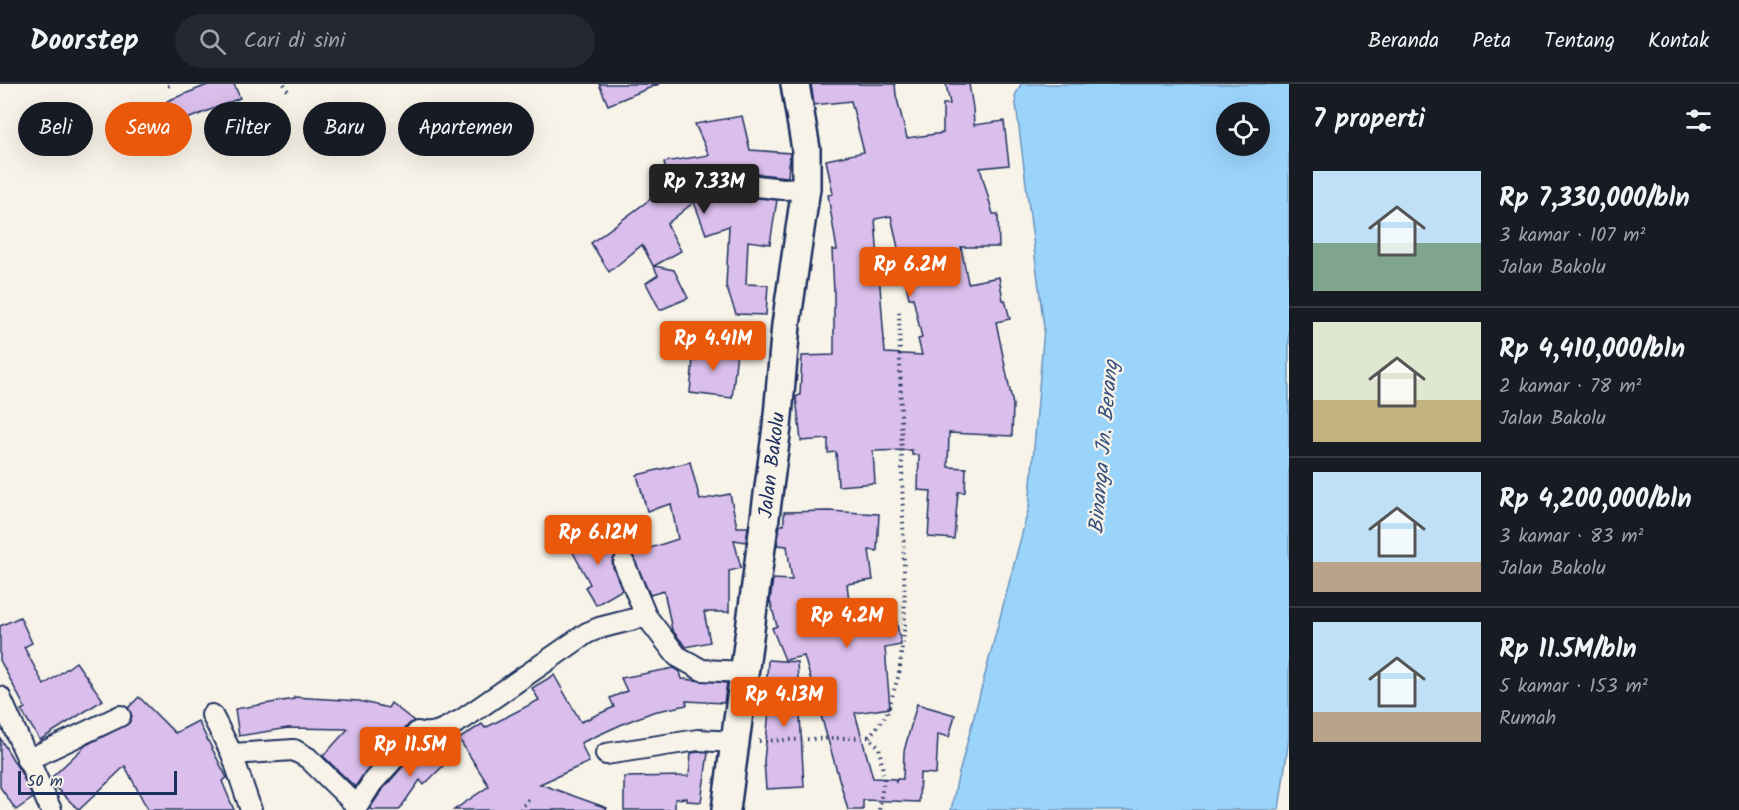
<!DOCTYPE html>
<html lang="id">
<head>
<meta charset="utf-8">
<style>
	body { margin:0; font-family:Kalam,sans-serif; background:#242831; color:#f1f3f6; height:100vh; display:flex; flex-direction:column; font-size:22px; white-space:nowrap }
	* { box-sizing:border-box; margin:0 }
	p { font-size:20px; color:#9ea1a6 }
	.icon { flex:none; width:33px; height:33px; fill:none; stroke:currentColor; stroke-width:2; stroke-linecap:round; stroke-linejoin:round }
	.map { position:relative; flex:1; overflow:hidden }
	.drawer { display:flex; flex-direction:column; background:#171b24; width:450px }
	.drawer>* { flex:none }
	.top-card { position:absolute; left:18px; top:18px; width:570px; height:54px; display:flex; gap:12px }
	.tools { position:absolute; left:1216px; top:18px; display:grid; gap:12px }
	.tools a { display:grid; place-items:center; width:54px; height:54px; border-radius:50%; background:#171b24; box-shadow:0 6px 24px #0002; font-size:30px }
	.scale { position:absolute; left:18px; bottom:15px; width:159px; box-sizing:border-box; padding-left:6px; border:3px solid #1b2f5e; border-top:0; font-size:16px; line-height:21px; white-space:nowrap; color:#1b2f5e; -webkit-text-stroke:4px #f7f3e8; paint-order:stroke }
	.price { position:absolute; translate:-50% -51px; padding:0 14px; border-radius:6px; background:#ea580c; color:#fff; font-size:20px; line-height:39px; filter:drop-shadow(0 2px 3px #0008) }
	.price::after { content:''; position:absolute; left:50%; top:36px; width:18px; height:14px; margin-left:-9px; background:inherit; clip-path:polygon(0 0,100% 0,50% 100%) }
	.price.on { background:#222; color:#fff }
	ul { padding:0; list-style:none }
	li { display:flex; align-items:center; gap:18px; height:150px; padding:0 24px }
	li+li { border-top:2px solid #363941 }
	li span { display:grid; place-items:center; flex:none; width:168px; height:120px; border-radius:0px; color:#555 }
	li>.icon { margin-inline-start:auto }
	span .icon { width:72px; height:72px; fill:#fffc; stroke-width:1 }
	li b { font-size:26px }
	h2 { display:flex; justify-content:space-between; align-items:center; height:72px; padding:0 24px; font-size:26px }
	.tag { padding:0 21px; border-radius:27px; background:#171b24; box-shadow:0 6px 24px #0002; font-size:21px; line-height:54px }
	.tag.on { background:#ea580c; color:#fff }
	header { display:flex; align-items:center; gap:36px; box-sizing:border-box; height:84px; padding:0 30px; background:#171b24; border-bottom:2px solid #363941 }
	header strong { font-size:28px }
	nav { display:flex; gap:33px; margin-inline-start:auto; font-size:21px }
	.search { width:420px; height:54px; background:#242831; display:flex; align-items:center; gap:15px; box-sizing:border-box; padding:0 21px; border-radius:33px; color:#9ea1a6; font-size:22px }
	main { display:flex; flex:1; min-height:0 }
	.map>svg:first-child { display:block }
	.water { fill:#9bd4fb; stroke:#6892bc; stroke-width:1.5; fill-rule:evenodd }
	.building { fill:#dabeeb; stroke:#1b2f5e; stroke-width:1.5; fill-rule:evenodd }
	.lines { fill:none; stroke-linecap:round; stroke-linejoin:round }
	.minor-casing { stroke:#1b2f5e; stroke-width:24 }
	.secondary-casing { stroke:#1b2f5e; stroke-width:32 }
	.path { stroke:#1b2f5e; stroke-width:4; stroke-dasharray:1.5 4.5; stroke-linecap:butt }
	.minor { stroke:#f7f3e8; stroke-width:20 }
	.secondary { stroke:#f7f3e8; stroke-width:27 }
	.labels { text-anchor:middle; stroke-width:4.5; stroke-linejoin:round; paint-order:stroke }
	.street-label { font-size:20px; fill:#1b2f5e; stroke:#f7f3e8 }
	.water-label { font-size:21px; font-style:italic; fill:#35507d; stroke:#f7f3e8 }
</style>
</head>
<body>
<header>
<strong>Doorstep</strong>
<div class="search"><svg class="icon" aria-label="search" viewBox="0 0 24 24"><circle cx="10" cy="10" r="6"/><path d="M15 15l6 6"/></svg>Cari di sini</div>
<nav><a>Beranda</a><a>Peta</a><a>Tentang</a><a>Kontak</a></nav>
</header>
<main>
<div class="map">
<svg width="1289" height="726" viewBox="0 0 1289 726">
	<rect width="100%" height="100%" fill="#f7f3e8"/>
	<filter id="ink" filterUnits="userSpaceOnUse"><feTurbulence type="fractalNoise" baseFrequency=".0167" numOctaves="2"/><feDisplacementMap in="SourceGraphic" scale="12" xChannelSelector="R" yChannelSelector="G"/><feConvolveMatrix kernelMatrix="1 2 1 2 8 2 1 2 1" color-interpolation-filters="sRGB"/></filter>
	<g filter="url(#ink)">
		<path class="water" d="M1021 0H1289V654L1279 726H951L957 697 1029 423 1044 244 1015 12ZM1227 28H1260V62H1227Z"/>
		<g class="building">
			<path d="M210 0H234L240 14 175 40 167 17Z"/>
			<path d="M599 0H659L608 21Z"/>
			<path d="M811 0H895L896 11 907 54 943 49V20H950L946 0H969L973 24 974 41 1004 37 1009 81 980 84 993 130H998L999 163H961L968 199 999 193 1003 216H1005L1010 235 996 238 1013 321 1012 352 949 349 948 383 966 384 965 408H958L954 455 928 453 931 407 918 406 919 371H912V366L873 367 875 399 838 402 836 368 828 369V355L801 357 796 313 800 311 802 272 834 271V208L832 166H837L828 111 833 110 826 76 864 68 851 17 814 21ZM891 132 909 214H913L922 254 918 255 922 271 885 269 875 135Z"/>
			<path d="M742 32 750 66 790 69 788 93 741 88 735 89 728 98 729 105 738 112 777 116 770 160 748 157 746 200 768 201 766 231 736 230 726 202 729 142 706 150 694 118 667 140 681 167 654 182 674 186 688 214 660 226 646 199 658 191 642 161 609 188 591 159 660 108 670 107 664 78 709 71 695 40Z"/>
			<path d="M694 263 737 268 732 314 690 309Z"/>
			<path d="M690 378 700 416 730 410 737 443H748L746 458 734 456 741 484 729 487V528H704L710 558 686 563 672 546 664 507 650 511 632 470 678 455 671 420 647 427 637 391Z"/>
			<path d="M828 427 879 430 877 467 869 466 873 496 847 500 851 533 894 525 901 561 885 564 890 624 855 629 873 694 895 695 896 698 897 695H903L904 667 917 620 955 631 949 653 938 650 936 690 920 689 919 718 863 716V726H848L804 572 785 576 772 544 777 542 770 517 773 495 792 496 787 462 777 461 780 441H784V428Z"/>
			<path d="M603 446 616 471 612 477 613 483 622 506 596 521 585 503 590 500 570 463Z"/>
			<path d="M20 533 32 559 24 563 44 601 76 578 103 616 40 656 21 626 25 624 0 576V542Z"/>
			<path d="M768 576 797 578 804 703 766 705 764 677 771 608 766 607Z"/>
			<path d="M674 584 680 588 682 595 727 599 724 619 686 617 687 621 653 628 627 638 581 659 589 678 540 700 607 724 606 726H454L489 702 459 655 482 640 485 644 539 616 532 604 554 591 581 638 614 623 610 614 627 607 621 594Z"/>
			<path d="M139 613 175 649 198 637 227 694 222 697 234 726H148L125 682 79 726 52 700 50 695 86 661 129 639 132 632 128 624Z"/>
			<path d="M294 613 359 617 388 624 391 619 414 637 409 640 363 691 355 703 323 672 348 645 288 644 239 652 235 625 294 615Z"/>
			<path d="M0 654 21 689 33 714 16 726 0 703Z"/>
			<path d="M422 661H431L448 677 424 701 420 696 399 726H372L370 724 382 706Z"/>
			<path d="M699 668 708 669 701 718 687 717V714L675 715V726H624V693L689 692 691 669Z"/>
		</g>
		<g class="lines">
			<defs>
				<g id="minor">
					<path d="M740 100 783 105 806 104"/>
					<path d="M624 479 646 532 677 572 702 586 744 588"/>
					<path d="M0 613 51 726"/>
					<path d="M212 631 232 670 251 726"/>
					<path d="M232 670 294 666 308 674 357 722"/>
					<path d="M606 670 698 656 734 658"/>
					<path d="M27 676 120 632"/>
					<path d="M355 726 372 699 418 648C434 653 448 643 463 635L587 549 599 544 646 532"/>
				</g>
				<path id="secondary" d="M726 726 777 343 786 241 806 104V65L795 0"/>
			</defs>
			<use href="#minor" class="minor-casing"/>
			<use href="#secondary" class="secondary-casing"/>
			<g class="path">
				<path d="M284 0 288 7"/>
				<path d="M168 2 172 0"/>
				<path d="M869 653 887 630 899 590 905 539 899 227"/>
				<path d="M759 657 869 653 879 663 884 694 879 726"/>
				<path d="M520 726 530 713"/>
			</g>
			<use href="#minor" class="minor"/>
			<use href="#secondary" class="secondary"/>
		</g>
	</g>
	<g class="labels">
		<g class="street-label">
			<text transform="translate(771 381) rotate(-83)" y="7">Jalan Bakolu</text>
		</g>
		<g class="water-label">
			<text transform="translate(1103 363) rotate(-85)" y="7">Binanga Jn. Berang</text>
		</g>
	</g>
</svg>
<div class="tools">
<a><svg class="icon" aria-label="locate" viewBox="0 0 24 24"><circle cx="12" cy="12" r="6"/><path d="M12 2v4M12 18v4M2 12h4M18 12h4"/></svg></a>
</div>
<div class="scale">50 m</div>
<b class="price on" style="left:704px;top:131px">Rp 7.33M</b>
<b class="price" style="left:910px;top:214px">Rp 6.2M</b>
<b class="price" style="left:713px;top:288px">Rp 4.41M</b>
<b class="price" style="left:598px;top:482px">Rp 6.12M</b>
<b class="price" style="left:847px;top:565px">Rp 4.2M</b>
<b class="price" style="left:784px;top:644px">Rp 4.13M</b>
<b class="price" style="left:410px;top:694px">Rp 11.5M</b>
<div class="top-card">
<a class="tag">Beli</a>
<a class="tag on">Sewa</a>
<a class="tag">Filter</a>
<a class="tag">Baru</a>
<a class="tag">Apartemen</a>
</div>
</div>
<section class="drawer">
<h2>7 properti<svg class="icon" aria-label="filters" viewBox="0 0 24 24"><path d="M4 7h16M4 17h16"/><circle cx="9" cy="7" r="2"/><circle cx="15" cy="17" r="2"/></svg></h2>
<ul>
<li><span style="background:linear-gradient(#bfe0f5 60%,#7fa58c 0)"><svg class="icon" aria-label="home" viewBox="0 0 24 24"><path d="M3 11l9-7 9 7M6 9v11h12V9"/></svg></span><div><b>Rp 7,330,000/bln</b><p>3 kamar · 107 m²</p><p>Jalan Bakolu</p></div></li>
<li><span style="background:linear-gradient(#dfe7d0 65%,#c2b280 0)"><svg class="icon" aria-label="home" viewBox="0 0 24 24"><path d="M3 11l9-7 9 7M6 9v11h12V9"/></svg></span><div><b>Rp 4,410,000/bln</b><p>2 kamar · 78 m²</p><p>Jalan Bakolu</p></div></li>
<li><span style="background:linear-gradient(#bfe0f5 75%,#b9a48a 0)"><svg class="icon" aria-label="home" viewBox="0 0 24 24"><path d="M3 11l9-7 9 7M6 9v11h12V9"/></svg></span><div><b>Rp 4,200,000/bln</b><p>3 kamar · 83 m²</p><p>Jalan Bakolu</p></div></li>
<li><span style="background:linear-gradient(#bfe0f5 75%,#b9a48a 0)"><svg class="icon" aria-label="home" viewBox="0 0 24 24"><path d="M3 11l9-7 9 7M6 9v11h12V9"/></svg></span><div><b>Rp 11.5M/bln</b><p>5 kamar · 153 m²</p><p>Rumah</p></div></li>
</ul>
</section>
</main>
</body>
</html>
